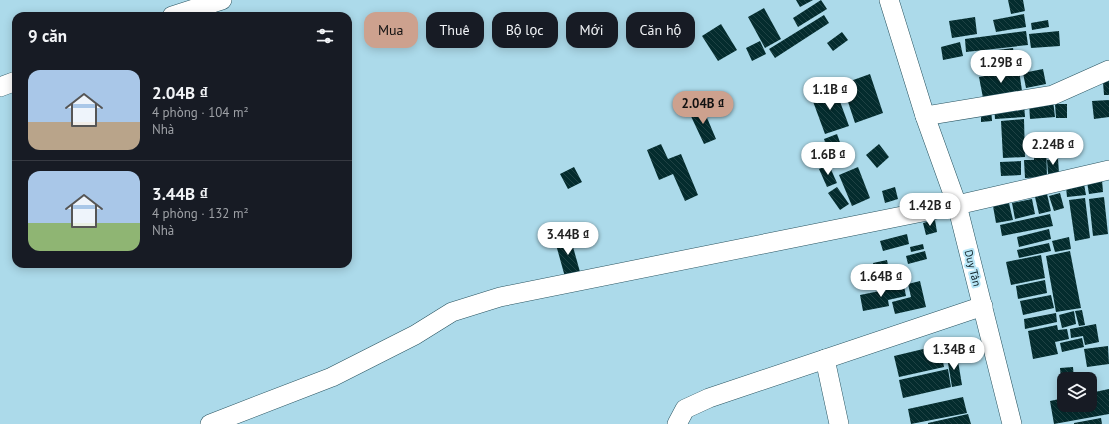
<!DOCTYPE html>
<html lang="vi">
<head>
<meta charset="utf-8">
<style>
	body { margin:0; font-family:"PT Sans",sans-serif; background:#242831; color:#f1f3f6; height:100vh; display:flex; flex-direction:column; font-size:15px; white-space:nowrap }
	* { box-sizing:border-box; margin:0 }
	p { font-size:13px; color:#9ea1a6 }
	.icon { flex:none; width:22px; height:22px; fill:none; stroke:currentColor; stroke-width:2; stroke-linecap:round; stroke-linejoin:round }
	.map { position:relative; flex:1; overflow:hidden }
	.details { position:absolute; left:12px; top:12px; width:340px; height:256px; display:flex; flex-direction:column; background:#171b24; border-radius:12px; box-shadow:0 2px 10px #0003 }
	.details>* { flex:none }
	.banner { position:absolute; left:364px; top:12px; width:380px; height:36px; display:flex; gap:8px }
	.controls { position:absolute; left:1057px; top:372px; display:grid; gap:8px }
	.controls a { display:grid; place-items:center; width:40px; height:40px; border-radius:8px; background:#171b24; box-shadow:0 2px 10px #0003; font-size:20px }
	.price { position:absolute; translate:-50% -34px; padding:0 9px; border-radius:14px; background:#fff; color:#222; font-size:13px; line-height:26px; filter:drop-shadow(0 1px 2px #0008) }
	.price::after { content:''; position:absolute; left:50%; top:24px; width:12px; height:9px; margin-left:-6px; background:inherit; clip-path:polygon(0 0,100% 0,50% 100%) }
	.price.on { background:#cda18e; color:#111 }
	ul { padding:0; list-style:none }
	li { display:flex; align-items:center; gap:12px; height:100px; padding:0 16px }
	li+li { border-top:1px solid #363941 }
	li span { display:grid; place-items:center; flex:none; width:112px; height:80px; border-radius:12px; color:#555 }
	li>.icon { margin-inline-start:auto }
	span .icon { width:48px; height:48px; fill:#fffc; stroke-width:1 }
	li b { font-size:17px }
	h2 { display:flex; justify-content:space-between; align-items:center; height:48px; padding:0 16px; font-size:17px }
	.pill { padding:0 14px; border-radius:12px; background:#171b24; box-shadow:0 2px 10px #0003; font-size:14px; line-height:36px }
	.pill.on { background:#cda18e; color:#111 }
	.map>svg:first-child { display:block }
	.building { fill:url(#building-back-hatch) }
	.lines { fill:none; stroke-linecap:round; stroke-linejoin:round }
	.minor-casing { stroke:#27525f; stroke-width:20 }
	.minor { stroke:#fff; stroke-width:19 }
	.labels { text-anchor:middle; stroke-width:4; stroke-linejoin:round; paint-order:stroke }
	.street-label { font-size:11px; fill:#0e2026; stroke:#b9e7f7 }
</style>
</head>
<body>
<div class="map">
<svg width="1109" height="424" viewBox="0 0 1109 424">
	<defs>
		<pattern id="building-back-hatch" width="6" height="6" patternUnits="userSpaceOnUse"><rect width="6" height="6" fill="#042c2e"/><path d="M-1 5l2 2M0 0l6 6M5-1l2 2" fill="none" stroke="#1f4244"/></pattern>
	</defs>
	<rect width="100%" height="100%" fill="#acdaea"/>
	<g class="building">
		<path d="M796 0H813L800 7Z"/>
		<path d="M821 0 827 9 798 27 793 18Z"/>
		<path d="M1008 0H1023L1025 11 1011 14Z"/>
		<path d="M764 8 781 39 765 48 748 17Z"/>
		<path d="M1024 14 1026 27 996 32 993 20Z"/>
		<path d="M824 15 829 23 775 58 769 49Z"/>
		<path d="M975 17 977 34 952 38 949 21Z"/>
		<path d="M1048 20 1049 27 1032 30 1031 23Z"/>
		<path d="M721 24 737 50 718 61 702 36Z"/>
		<path d="M1026 31 1028 45 966 52 965 39Z"/>
		<path d="M1059 31 1060 46 1031 48 1029 34Z"/>
		<path d="M842 32 848 40 833 51 827 43Z"/>
		<path d="M760 41 766 54 752 61 746 48Z"/>
		<path d="M960 42 963 56 943 60 941 47Z"/>
		<path d="M1013 48 1016 67 977 71 975 53Z"/>
		<path d="M1043 69 1046 84 1026 88 1023 73Z"/>
		<path d="M1019 70 1022 91 983 98 979 77Z"/>
		<path d="M870 74 883 113 855 123 842 84Z"/>
		<path d="M1109 81V95H1104L1103 82Z"/>
		<path d="M835 88 849 126 825 134 811 96Z"/>
		<path d="M1053 100 1055 117 1030 119 1029 102Z"/>
		<path d="M1109 100V117L1094 119 1092 101Z"/>
		<path d="M1024 104 1025 117 995 119 994 105Z"/>
		<path d="M1055 104H1067V118H1056Z"/>
		<path d="M702 106 716 139 704 144 689 112Z"/>
		<path d="M991 108 992 121 981 122V109Z"/>
		<path d="M1024 119 1025 157 1003 158 1001 121Z"/>
		<path d="M837 134 842 148 828 152 824 139Z"/>
		<path d="M1046 143 1047 177 1025 178 1024 160H1034V144Z"/>
		<path d="M661 144 668 159 681 154 698 195 685 201 673 174 659 180 647 150Z"/>
		<path d="M879 144 889 157 877 168 866 155Z"/>
		<path d="M1058 159 1059 173 1048 174 1047 160Z"/>
		<path d="M1021 161V175L1001 176 1000 162Z"/>
		<path d="M829 165 837 183 827 187 819 169Z"/>
		<path d="M574 167 582 182 568 189 560 174Z"/>
		<path d="M858 167 870 198 852 206 839 175Z"/>
		<path d="M1102 180 1103 192 1089 194 1087 182Z"/>
		<path d="M1084 184 1086 195 1067 197 1066 187Z"/>
		<path d="M837 187 849 204 840 210 828 193Z"/>
		<path d="M895 187 898 199 885 203 882 191Z"/>
		<path d="M1060 193 1064 208 1054 211 1049 196Z"/>
		<path d="M1047 194 1051 211 1039 214 1035 197Z"/>
		<path d="M1104 197 1108 234 1093 236 1089 199Z"/>
		<path d="M1085 198 1090 238 1075 241 1069 200Z"/>
		<path d="M1032 199 1035 214 1015 219 1012 203Z"/>
		<path d="M1009 203 1013 220 996 223 993 206Z"/>
		<path d="M1050 214 1053 226 1002 236 1000 225Z"/>
		<path d="M935 220 937 232 926 235 923 223Z"/>
		<path d="M1049 229 1051 239 1019 247 1017 237Z"/>
		<path d="M907 234 909 244 883 251 880 241Z"/>
		<path d="M570 236 580 272 565 277 555 241Z"/>
		<path d="M1069 237 1071 249 1055 252 1052 241Z"/>
		<path d="M1049 243 1051 251 1019 258 1017 250Z"/>
		<path d="M923 244 924 249 911 252 910 247Z"/>
		<path d="M925 251 927 259 908 264 906 256Z"/>
		<path d="M1070 251 1081 308 1056 312 1046 256Z"/>
		<path d="M1041 255 1045 278 1011 285 1006 262Z"/>
		<path d="M887 260 890 275 876 279 873 263Z"/>
		<path d="M1045 280 1047 293 1018 299 1016 286Z"/>
		<path d="M920 281 926 307 895 314 892 302 911 297 908 284Z"/>
		<path d="M904 286 906 296 888 300 889 306 863 311 860 295Z"/>
		<path d="M1051 295 1054 308 1023 315 1020 301Z"/>
		<path d="M1082 310 1085 325 1079 326 1075 311Z"/>
		<path d="M1074 311 1076 324 1062 328 1059 315Z"/>
		<path d="M1056 313 1057 322 1025 329 1024 319Z"/>
		<path d="M1096 324 1099 342 1085 345 1083 336 1071 338 1070 329Z"/>
		<path d="M1057 325 1058 330 1067 329 1069 339 1055 342 1058 354 1033 359 1028 331Z"/>
		<path d="M1082 338 1084 347 1062 352 1060 343Z"/>
		<path d="M940 345 944 367 899 377 894 356Z"/>
		<path d="M1108 346 1109 364 1087 367 1084 349Z"/>
		<path d="M957 355 962 385 952 387 947 357Z"/>
		<path d="M1073 367 1074 379H1061L1060 368Z"/>
		<path d="M948 369 951 387 903 398 899 380Z"/>
		<path d="M1109 389V414L1054 424 1050 401 1064 398V405H1090V393Z"/>
		<path d="M963 397 967 413 911 424 908 409Z"/>
		<path d="M968 414 971 424H928V423Z"/>
		<path d="M1101 418 1102 424H1074V423Z"/>
	</g>
	<g class="lines">
		<defs>
			<g id="minor">
				<path d="M889 0 925 116 957 205 1012 424"/>
				<path d="M172 16 222 0"/>
				<path d="M0 87 16 81"/>
				<path d="M925 116 1053 95 1109 70"/>
				<path d="M825 359 839 424"/>
				<path d="M210 424 332 377 415 335 452 312 500 297 957 205 1109 170"/>
				<path d="M677 424 685 409 709 398 983 306"/>
			</g>
		</defs>
		<use href="#minor" class="minor-casing"/>
		<use href="#minor" class="minor"/>
	</g>
	<g class="labels">
		<g class="street-label">
			<text transform="translate(973 268) rotate(76)" y="4">Duy Tân</text>
		</g>
	</g>
</svg>
<div class="controls">
<a><svg class="icon" aria-label="layers" viewBox="0 0 24 24"><path d="M12 4l9 5-9 5-9-5zM3 14l9 5 9-5"/></svg></a>
</div>
<b class="price" style="left:1001px;top:84px">1.29B ₫</b>
<b class="price" style="left:830px;top:111px">1.1B ₫</b>
<b class="price on" style="left:703px;top:125px">2.04B ₫</b>
<b class="price" style="left:1053px;top:166px">2.24B ₫</b>
<b class="price" style="left:828px;top:176px">1.6B ₫</b>
<b class="price" style="left:930px;top:227px">1.42B ₫</b>
<b class="price" style="left:568px;top:256px">3.44B ₫</b>
<b class="price" style="left:881px;top:298px">1.64B ₫</b>
<b class="price" style="left:954px;top:371px">1.34B ₫</b>
<div class="banner">
<a class="pill on">Mua</a>
<a class="pill">Thuê</a>
<a class="pill">Bộ lọc</a>
<a class="pill">Mới</a>
<a class="pill">Căn hộ</a>
</div>
<section class="details">
<h2>9 căn<svg class="icon" aria-label="filters" viewBox="0 0 24 24"><path d="M4 7h16M4 17h16"/><circle cx="9" cy="7" r="2"/><circle cx="15" cy="17" r="2"/></svg></h2>
<ul>
<li><span style="background:linear-gradient(#a9c7e8 65%,#b9a48a 0)"><svg class="icon" aria-label="home" viewBox="0 0 24 24"><path d="M3 11l9-7 9 7M6 9v11h12V9"/></svg></span><div><b>2.04B ₫</b><p>4 phòng · 104 m²</p><p>Nhà</p></div></li>
<li><span style="background:linear-gradient(#a9c7e8 65%,#8fb573 0)"><svg class="icon" aria-label="home" viewBox="0 0 24 24"><path d="M3 11l9-7 9 7M6 9v11h12V9"/></svg></span><div><b>3.44B ₫</b><p>4 phòng · 132 m²</p><p>Nhà</p></div></li>
</ul>
</section>
</div>
</body>
</html>
